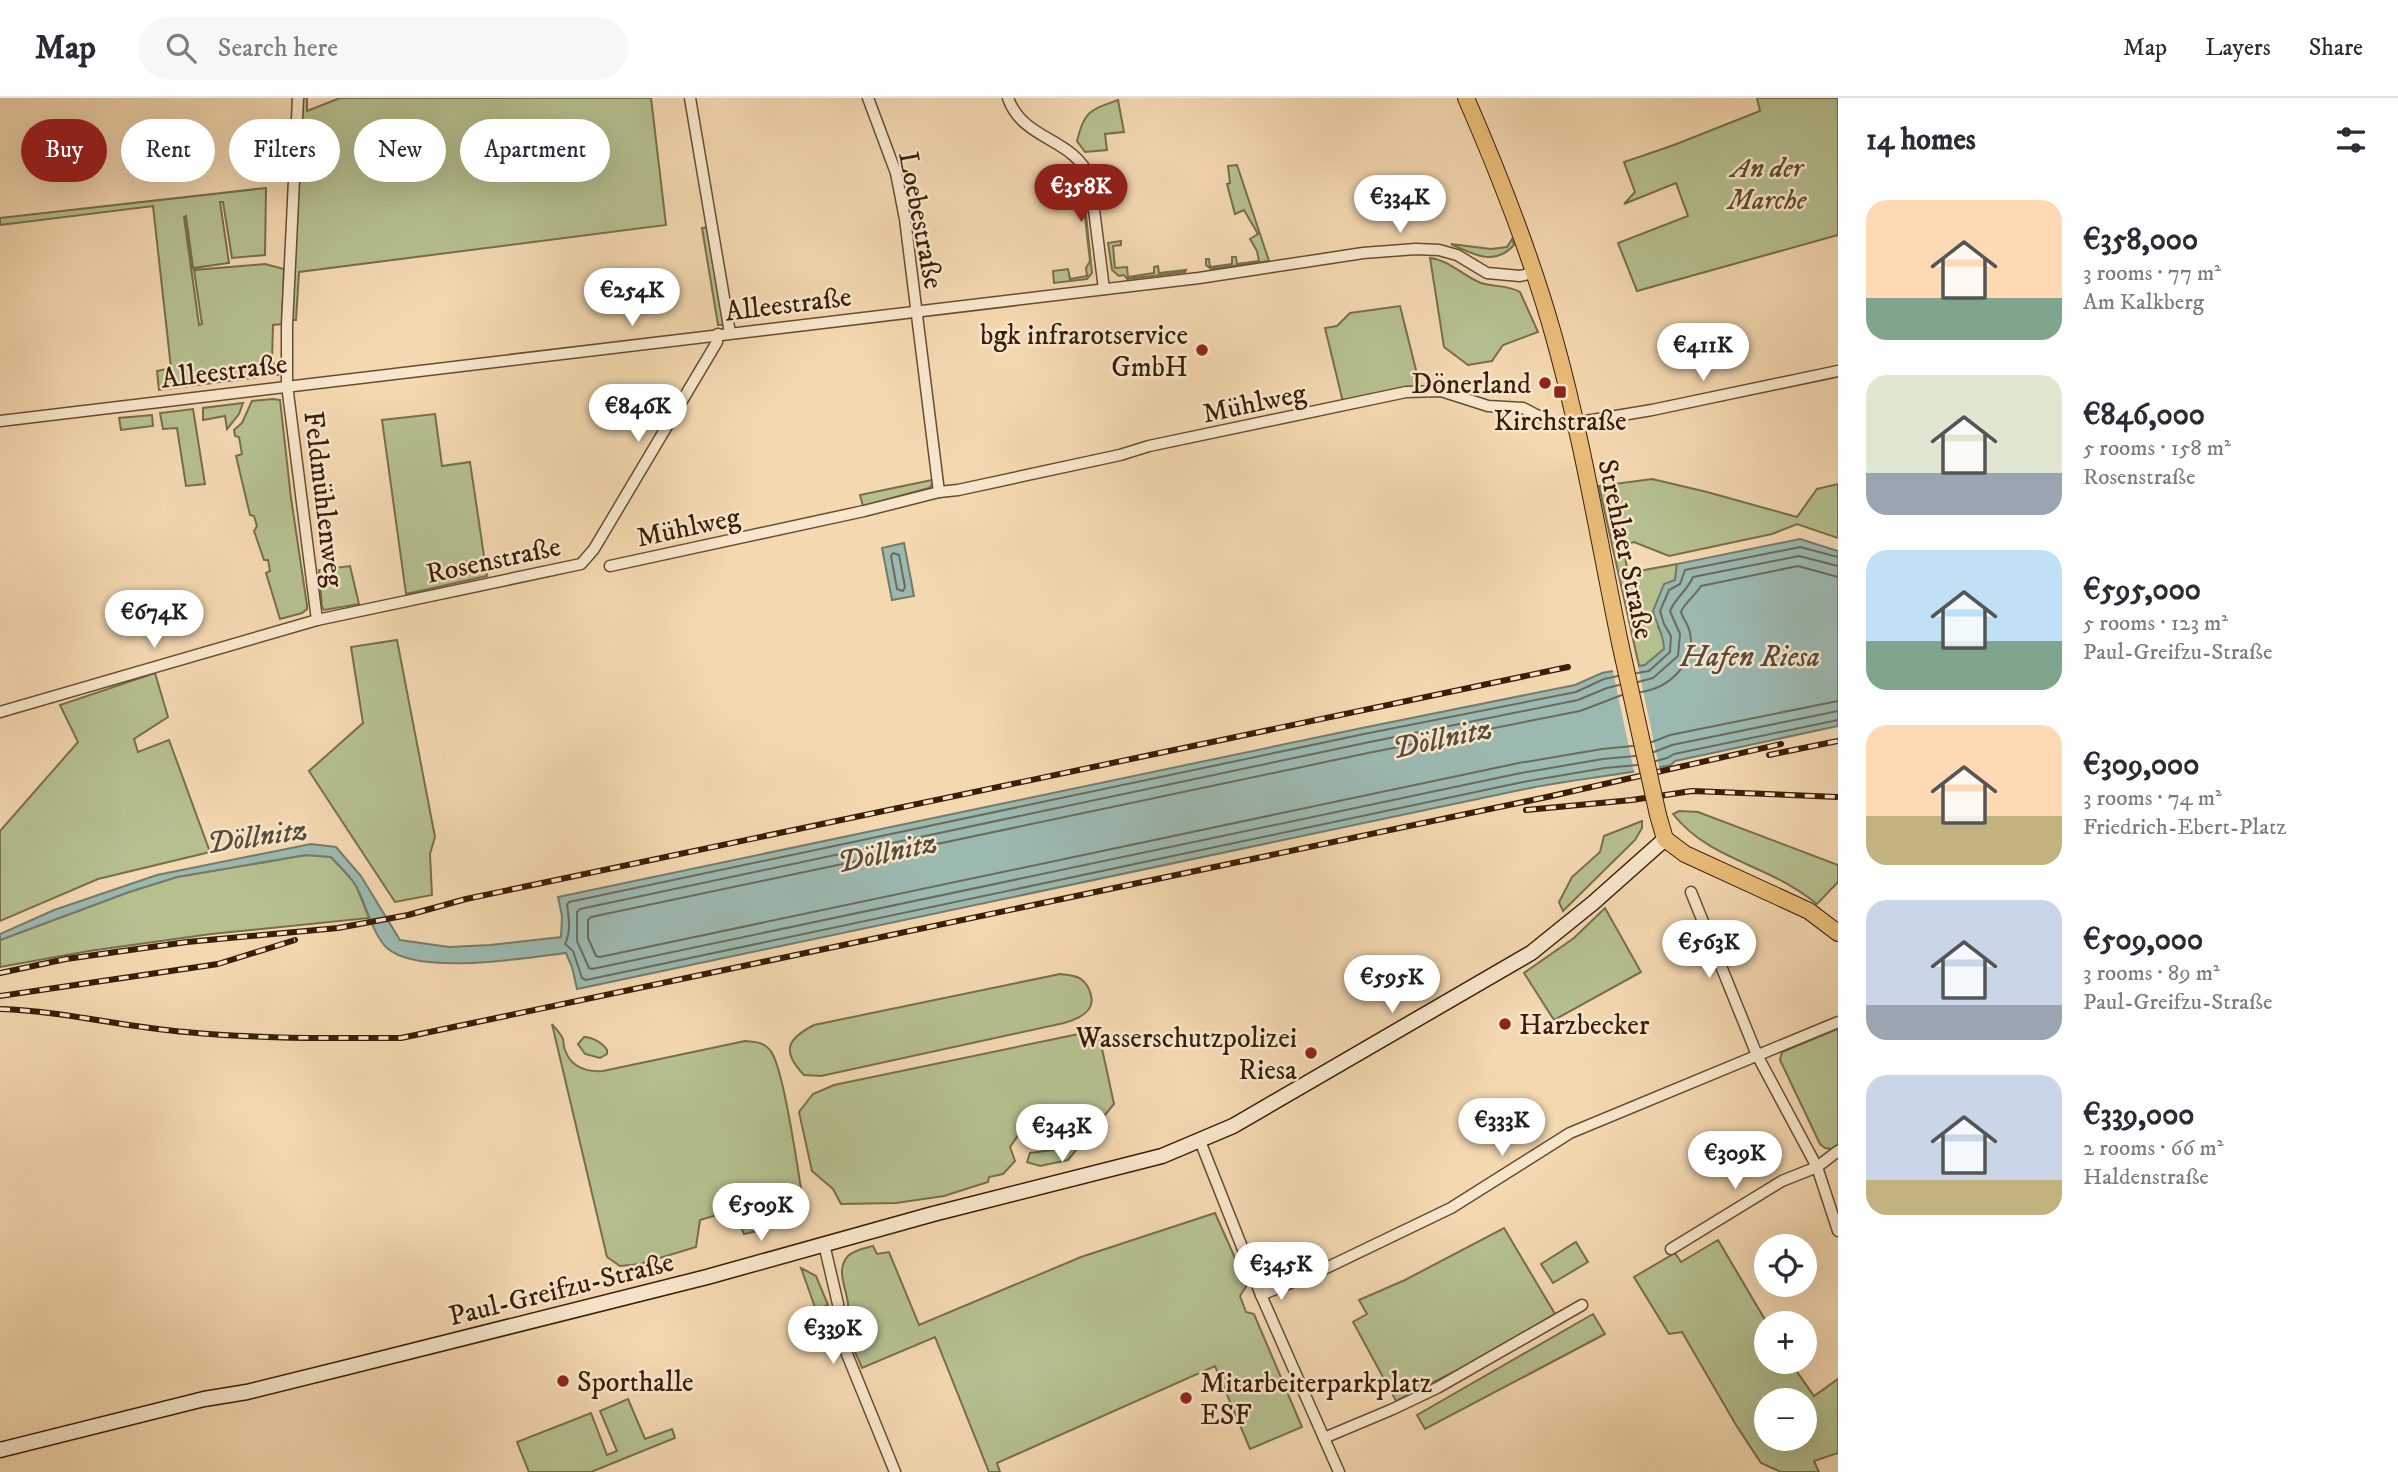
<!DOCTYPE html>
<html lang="en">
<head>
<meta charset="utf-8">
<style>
	body { margin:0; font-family:"IM FELL DW Pica",serif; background:#f7f7f7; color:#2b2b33; height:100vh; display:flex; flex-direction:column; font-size:26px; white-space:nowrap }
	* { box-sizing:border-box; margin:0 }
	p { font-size:23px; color:#7c7c81 }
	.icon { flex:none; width:38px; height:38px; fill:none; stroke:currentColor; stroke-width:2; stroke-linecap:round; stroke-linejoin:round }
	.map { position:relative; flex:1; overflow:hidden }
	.side { display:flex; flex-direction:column; background:#fff; width:560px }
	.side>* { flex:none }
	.top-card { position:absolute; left:21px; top:21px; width:665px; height:63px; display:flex; gap:14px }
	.fabs { position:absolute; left:1754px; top:1136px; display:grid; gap:14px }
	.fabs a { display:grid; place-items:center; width:63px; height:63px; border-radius:50%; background:#fff; box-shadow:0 7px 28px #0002; font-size:35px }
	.price { position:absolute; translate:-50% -60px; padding:0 16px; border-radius:24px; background:#fff; color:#222; font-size:23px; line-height:46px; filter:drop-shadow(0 2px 4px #0008) }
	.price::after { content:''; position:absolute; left:50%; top:42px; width:21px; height:16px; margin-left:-10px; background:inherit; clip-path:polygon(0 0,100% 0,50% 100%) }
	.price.current { background:#8f2418; color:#fff }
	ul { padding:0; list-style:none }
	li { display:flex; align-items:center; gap:21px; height:175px; padding:0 28px }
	li span { display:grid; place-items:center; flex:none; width:196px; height:140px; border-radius:21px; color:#555 }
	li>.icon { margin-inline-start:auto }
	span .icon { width:84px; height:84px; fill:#fffc; stroke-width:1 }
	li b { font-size:30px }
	h2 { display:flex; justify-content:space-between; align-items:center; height:84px; padding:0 28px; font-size:30px }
	.tag { padding:0 24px; border-radius:32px; background:#fff; box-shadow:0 7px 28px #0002; font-size:24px; line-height:63px }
	.tag.current { background:#8f2418; color:#fff }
	header { display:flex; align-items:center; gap:42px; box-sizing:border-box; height:98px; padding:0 35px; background:#fff; border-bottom:2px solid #e1e1e2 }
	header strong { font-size:33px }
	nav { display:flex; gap:38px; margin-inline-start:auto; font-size:24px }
	.search { width:490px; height:63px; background:#f7f7f7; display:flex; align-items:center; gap:18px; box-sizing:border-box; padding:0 24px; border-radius:38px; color:#7c7c81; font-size:26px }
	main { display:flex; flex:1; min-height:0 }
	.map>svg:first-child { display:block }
	.green { fill:#b6c08f; stroke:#786e4b; stroke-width:2; fill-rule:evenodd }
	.water { fill:#9cb9b0; stroke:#757b6c; stroke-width:2 }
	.pier { fill:#f4d8b0 }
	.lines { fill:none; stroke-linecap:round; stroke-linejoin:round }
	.shore { stroke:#6b6b5c; stroke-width:2 }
	.street-casing { stroke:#684c31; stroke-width:13 }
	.secondary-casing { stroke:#3a1d07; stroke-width:17 }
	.primary-casing { stroke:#3a1d07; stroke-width:18 }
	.street { stroke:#f8e6cc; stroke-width:10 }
	.secondary { stroke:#f8e6cc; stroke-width:14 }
	.primary { stroke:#eabc78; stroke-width:16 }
	.rail-casing { stroke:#3a1d07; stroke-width:6 }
	.rail { stroke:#f8e6cc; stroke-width:3.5; stroke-dasharray:10; stroke-linecap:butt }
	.primary-bridge-casing { stroke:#3a1d07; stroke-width:18; stroke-linecap:butt }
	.primary-bridge { stroke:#eabc78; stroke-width:16 }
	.poi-dot { fill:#8f2418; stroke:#f8e6cc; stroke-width:2.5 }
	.labels { text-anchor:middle; stroke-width:5; stroke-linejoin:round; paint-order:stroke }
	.park-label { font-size:28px; font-style:italic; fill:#5f4e30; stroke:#f8e6cc }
	.street-label { font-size:28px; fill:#3a1d07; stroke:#f8e6cc }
	.poi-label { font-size:28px; fill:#3a1d07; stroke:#f8e6cc; text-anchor:end }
	.water-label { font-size:30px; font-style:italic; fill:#574c3a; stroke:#f8e6cc }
</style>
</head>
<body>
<header>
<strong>Map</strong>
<div class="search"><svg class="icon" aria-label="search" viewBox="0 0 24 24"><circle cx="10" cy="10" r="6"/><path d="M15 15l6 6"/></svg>Search here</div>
<nav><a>Map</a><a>Layers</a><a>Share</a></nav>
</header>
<main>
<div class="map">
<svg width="1838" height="1374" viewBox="0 0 1838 1374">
	<rect width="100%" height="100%" fill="#f4d8b0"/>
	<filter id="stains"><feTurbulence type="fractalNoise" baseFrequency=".00286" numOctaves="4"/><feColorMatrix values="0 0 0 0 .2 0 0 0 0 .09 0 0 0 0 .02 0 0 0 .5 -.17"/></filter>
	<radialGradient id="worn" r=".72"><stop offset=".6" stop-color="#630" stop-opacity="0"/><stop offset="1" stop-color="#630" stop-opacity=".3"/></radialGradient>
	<g class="green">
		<path d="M303 0H307V13L340 0H651L666 127 299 174 296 222H292Z"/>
		<path d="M1757 0H1838V137L1637 193 1618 145 1688 118 1676 85 1624 106 1635 94 1624 64 1674 47 1760 13Z"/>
		<path d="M1118 2 1124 34 1105 36 1107 52 1085 54 1077 43C1084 13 1090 12 1118 2Z"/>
		<path d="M1237 67 1269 163 1211 171 1206 167V161H1209L1210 169 1232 166V159H1236L1237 166 1259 163 1257 153 1250 141 1258 136 1244 112 1235 116 1227 86 1230 85 1228 68Z"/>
		<path d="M266 90 265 157 232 160 223 104H220L229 165 193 170 186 118 184 119 199 227 202 226 194 172 265 166 284 171 282 226 273 227 272 265 282 267V276L159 292 157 273 171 270 153 108 0 127V120Z"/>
		<path d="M1078 107H1085L1092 175 1087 181 1054 185 1053 173 1068 171 1070 181 1087 178 1086 170 1090 163 1084 111 1077 112Z"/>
		<path d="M709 129 724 222 722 227H718L702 130Z"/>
		<path d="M1512 141 1514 147C1494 169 1473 156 1451 146L1491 151 1507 149Z"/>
		<path d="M1121 143V147L1113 148 1115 170 1127 169 1128 179 1154 175V169L1158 168 1159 175 1186 172 1185 174 1127 181 1124 177 1119 178 1112 172 1108 145Z"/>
		<path d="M1430 160C1449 162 1463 178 1481 185 1494 189 1508 187 1520 194L1538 234 1503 247 1492 263 1468 267 1444 249Z"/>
		<path d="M1400 208 1420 288 1343 304 1325 230 1337 228 1350 215Z"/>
		<path d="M273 301 280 302 291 400 307 507V511L302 515 280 521 266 475 270 473 268 462H264L254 433 257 428 254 418 250 417 236 358 242 356 239 339 235 338 234 332 242 325 252 303Z"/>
		<path d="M243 305 239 316 227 331 225 318 203 322V310Z"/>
		<path d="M193 311 205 386 186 388 177 330 163 331 160 315Z"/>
		<path d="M435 316 442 368 470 364 487 478 406 496 382 322Z"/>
		<path d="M152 317 153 328 121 332 119 320Z"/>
		<path d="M1652 381 1707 394 1797 419 1817 391 1838 386V440L1797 426 1772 436 1669 458 1634 444 1623 447 1628 475 1677 466 1675 482 1658 529 1664 540V551L1645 567 1639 568 1599 388Z"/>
		<path d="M932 382V387L929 390 863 408 860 397Z"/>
		<path d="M350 468 359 506 324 512 322 509 319 472Z"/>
		<path d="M397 542 435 739 430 756 432 797 395 804 309 673 363 625 351 549Z"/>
		<path d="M155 575 168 619 134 641 138 654 169 642 210 754 98 781 0 823V733L78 644 60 607Z"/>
		<path d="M1679 713 1698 714 1838 767V784L1817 806C1803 795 1787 785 1770 777 1735 760 1699 749 1673 716Z"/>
		<path d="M1642 723V730L1635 742 1563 813 1559 804 1572 779 1600 754 1604 738Z"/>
		<path d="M306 757 331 759 355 785 369 820 211 836 89 853 0 869V842L129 794 177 779Z"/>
		<path d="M1605 810 1641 874 1554 922 1524 875 1574 840Z"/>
		<path d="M1060 876C1067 877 1075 877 1081 881 1090 888 1095 903 1089 911 1083 919 1073 922 1064 925L821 978 804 977C781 953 787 941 814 927Z"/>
		<path d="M552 926C555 930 561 936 563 941 564 944 563 948 565 952 571 969 586 974 603 973L745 943C755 944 764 944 770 952 784 968 799 1081 804 1109L792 1125 744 1136 733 1112 700 1122 696 1149 640 1166 620 1168 607 1159Z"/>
		<path d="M1838 931V1046L1832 1051 1825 1050 1820 1046 1780 962 1782 954Z"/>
		<path d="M1098 932 1114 1006 1068 1062 1040 1068 1027 1064 1030 1055 1053 1052 1050 1035 1019 1036 1010 1049 1015 1063 1003 1076 989 1079 988 1084 944 1098 896 1105 841 1106 833 1091 812 1073 799 1014 813 996 834 987Z"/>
		<path d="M584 939C592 939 603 945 607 952V956L600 960 585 956 578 946Z"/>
		<path d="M1215 1115 1247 1187 1240 1198 1246 1214 1254 1216 1302 1329 1250 1351 1215 1268 997 1365 1000 1374H989L935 1239 862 1270C858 1259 850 1246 848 1234 847 1226 849 1215 848 1206 847 1191 835 1172 848 1158 854 1152 865 1150 873 1148L877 1156 889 1154 919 1227 1081 1159Z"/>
		<path d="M1504 1130 1555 1216 1476 1263 1396 1303 1353 1224 1367 1216 1359 1202 1405 1182Z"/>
		<path d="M1718 1142 1767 1225 1766 1264H1790L1814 1298 1838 1281V1355L1814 1363 1819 1374H1781L1761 1365 1736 1327 1682 1234 1669 1236 1634 1179 1675 1155 1681 1164ZM1766 1302H1804V1340H1766Z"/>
		<path d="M1576 1144 1588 1164 1553 1185 1541 1166Z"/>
		<path d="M801 1170 816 1178 828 1207 816 1212Z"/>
		<path d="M1593 1216 1605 1236 1425 1331 1417 1317Z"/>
		<path d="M628 1301 645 1341 672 1331 675 1340 591 1374H529L517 1344 591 1315 607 1357 617 1353 600 1313Z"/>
	</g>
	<g class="water">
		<path d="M1800 441 1838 453V628L1675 663 1671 667C1622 677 1574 681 1525 691L577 891 572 869 566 855C526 860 418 878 387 850 372 836 366 805 356 788 350 777 339 768 331 759L306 757 177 779 129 794 0 842V836L54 812 157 777 311 746 336 749 361 778 400 842 449 849 490 847 561 839 562 818 558 799 1362 630 1575 587 1602 575 1645 567 1664 551C1664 537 1657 527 1653 513L1664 486 1675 482 1677 466Z"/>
		<path d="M904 445 914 498 892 502 882 450Z"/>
	</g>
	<path class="pier" d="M1637 564 1660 673 1635 678 1612 569Z"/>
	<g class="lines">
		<g class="shore">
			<path d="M893 455 899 457 905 489 903 493 897 491 891 458Z"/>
			<path d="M1637 575 1649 573 1670 554 1671 538 1664 526 1660 513 1669 492 1680 486 1685 472 1800 449 1838 459"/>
			<path d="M1618 578 1604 581 1576 594 1364 636 569 804 567 807C569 820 571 834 565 846L573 853 582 880 586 882 1523 684 1605 670 1637 667"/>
			<path d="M1638 584 1653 580 1678 558 1680 536 1670 513C1676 499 1687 493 1693 479L1799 458 1838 468"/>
			<path d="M1619 587 1607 590 1578 602 1365 645 580 811 577 814V843L589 870 592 871 1521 675 1603 661 1635 658"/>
			<path d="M1641 594C1669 590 1696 565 1690 535 1689 527 1683 521 1681 514 1685 504 1695 498 1701 488L1798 468 1838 479"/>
			<path d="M1622 597 1580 613 1368 655 591 819 588 822V840L596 858 600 859 1519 665 1602 651 1633 648"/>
			<path d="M1652 644 1670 637 1838 603"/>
			<path d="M1654 654 1672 647 1838 613"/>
			<path d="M1656 663 1667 660 1674 656 1838 622"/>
		</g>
		<defs>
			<g id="street">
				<path d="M298 0 287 227V287L317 522"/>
				<path d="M690 0 730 235"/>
				<path d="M868 0 896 75 905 121 939 394"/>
				<path d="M1008 0C1023 43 1073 39 1090 80L1104 191"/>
				<path d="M0 323 1199 180 1363 155 1416 151 1439 152 1457 157 1487 175 1520 178 1533 175"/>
				<path d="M610 468 864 413 939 394 958 392 1120 357 1149 348 1406 294 1441 293 1488 308 1523 310 1552 325 1562 327 1652 312 1838 273"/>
				<path d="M0 614 317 522 581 466 594 451 717 244 718 236"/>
				<path d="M1691 794 1757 957 1817 1069 1838 1133"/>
				<path d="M1200 1043 1261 1197 1339 1374"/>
				<path d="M824 1146 838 1206 840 1239 895 1374"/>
				<path d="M1671 1151 1782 1083 1817 1069 1838 1053"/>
				<path d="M1261 1197 1322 1172 1451 1110 1570 1035 1838 924"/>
				<path d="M1324 1340 1393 1311 1437 1290 1582 1207"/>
			</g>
			<path id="secondary" d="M0 1352 204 1301 247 1294 348 1269 707 1179 933 1116 1162 1058 1233 1028 1531 855 1593 805 1665 741"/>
			<g id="primary">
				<path d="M1466 0C1500 78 1531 157 1554 239 1582 339 1599 443 1620 545"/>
				<path d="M1658 717 1665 741 1685 756 1809 813 1838 835"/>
			</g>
		</defs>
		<use href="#street" class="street-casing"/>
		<use href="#secondary" class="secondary-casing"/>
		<use href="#primary" class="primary-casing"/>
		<use href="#street" class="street"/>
		<use href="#secondary" class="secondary"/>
		<use href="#primary" class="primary"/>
		<defs>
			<g id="rail">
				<path d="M1769 657 1838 643"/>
				<path d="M1526 712 1632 702 1692 693 1838 699"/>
				<path d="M0 875 66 861 187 844 338 830 408 817 466 801 1568 569"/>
				<path d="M0 898 218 866 295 842"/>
				<path d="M0 911C63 913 124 929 186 934 258 941 330 940 401 940L1547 699 1781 646"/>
			</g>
		</defs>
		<use href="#rail" class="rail-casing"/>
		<use href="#rail" class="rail"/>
		<defs>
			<path id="primary-bridge" d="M1620 545 1658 717"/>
		</defs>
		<use href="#primary-bridge" class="primary-bridge-casing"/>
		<use href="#primary-bridge" class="primary-bridge"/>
	</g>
	<g class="poi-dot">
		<circle cx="1202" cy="252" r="7"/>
		<circle cx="1545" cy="285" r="7"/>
		<rect x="1553" y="287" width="14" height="14" rx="3.5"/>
		<circle cx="1505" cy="926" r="7"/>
		<circle cx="1311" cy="955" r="7"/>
		<circle cx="563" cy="1283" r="7"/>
		<circle cx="1186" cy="1300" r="7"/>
	</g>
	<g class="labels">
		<g class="park-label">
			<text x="1767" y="79">An der<tspan x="1767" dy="32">Marche</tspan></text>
		</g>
		<g class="street-label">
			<text transform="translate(922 122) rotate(79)" y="10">Loebestraße</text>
			<text transform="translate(788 205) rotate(-7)" y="10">Alleestraße</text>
			<text transform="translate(224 272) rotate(-7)" y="10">Alleestraße</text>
			<text transform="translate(1254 304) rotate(-12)" y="10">Mühlweg</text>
			<text transform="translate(325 401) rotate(83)" y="10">Feldmühlenweg</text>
			<text transform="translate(688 428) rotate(-12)" y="10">Mühlweg</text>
			<text transform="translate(1627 451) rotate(78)" y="10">Strehlaer Straße</text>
			<text transform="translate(493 461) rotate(-12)" y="10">Rosenstraße</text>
			<text transform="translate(561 1190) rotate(-14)" y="10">Paul-Greifzu-Straße</text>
		</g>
		<g class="poi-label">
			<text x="1188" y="246">bgk infrarotservice<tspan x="1188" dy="32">GmbH</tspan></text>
			<text x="1531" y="295">Dönerland</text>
			<text x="1560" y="332" text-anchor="middle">Kirchstraße</text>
			<text x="1519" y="936" text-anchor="start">Harzbecker</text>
			<text x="1297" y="949">Wasserschutzpolizei<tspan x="1297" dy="32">Riesa</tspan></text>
			<text x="577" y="1293" text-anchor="start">Sporthalle</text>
			<text x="1200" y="1294" text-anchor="start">Mitarbeiterparkplatz<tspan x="1200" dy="32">ESF</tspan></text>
		</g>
		<g class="water-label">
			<text x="1750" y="568">Hafen Riesa</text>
			<text transform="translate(1442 640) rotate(-12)" y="10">Döllnitz</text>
			<text transform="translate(257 738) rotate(-8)" y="10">Döllnitz</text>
			<text transform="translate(887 754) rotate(-12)" y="10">Döllnitz</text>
		</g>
	</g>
	<rect width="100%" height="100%" filter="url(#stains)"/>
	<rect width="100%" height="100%" fill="url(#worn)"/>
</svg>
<div class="fabs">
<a><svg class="icon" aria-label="locate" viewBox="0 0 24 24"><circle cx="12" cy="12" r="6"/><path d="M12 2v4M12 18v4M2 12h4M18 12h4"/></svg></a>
<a>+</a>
<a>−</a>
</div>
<b class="price current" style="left:1081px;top:126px">€358K</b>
<b class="price" style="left:1400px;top:137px">€334K</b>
<b class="price" style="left:632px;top:230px">€254K</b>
<b class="price" style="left:1703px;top:285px">€411K</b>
<b class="price" style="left:638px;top:346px">€846K</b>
<b class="price" style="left:154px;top:552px">€674K</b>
<b class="price" style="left:1709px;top:882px">€563K</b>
<b class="price" style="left:1392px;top:917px">€595K</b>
<b class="price" style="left:1502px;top:1060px">€333K</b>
<b class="price" style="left:1062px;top:1066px">€343K</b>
<b class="price" style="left:1735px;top:1093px">€309K</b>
<b class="price" style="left:761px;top:1145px">€509K</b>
<b class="price" style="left:1281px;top:1204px">€345K</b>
<b class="price" style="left:833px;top:1268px">€339K</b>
<div class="top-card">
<a class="tag current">Buy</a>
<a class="tag">Rent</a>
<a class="tag">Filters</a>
<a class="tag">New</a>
<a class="tag">Apartment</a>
</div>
</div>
<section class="side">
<h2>14 homes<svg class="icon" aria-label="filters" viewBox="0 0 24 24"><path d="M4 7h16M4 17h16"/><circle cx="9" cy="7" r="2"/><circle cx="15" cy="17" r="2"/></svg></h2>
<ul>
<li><span style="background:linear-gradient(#ffd9b3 70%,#7fa58c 0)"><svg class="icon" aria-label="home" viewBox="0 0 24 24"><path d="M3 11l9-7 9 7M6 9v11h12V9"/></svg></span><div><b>€358,000</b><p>3 rooms · 77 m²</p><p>Am Kalkberg</p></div></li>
<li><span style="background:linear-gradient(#dfe7d0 70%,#9aa5b1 0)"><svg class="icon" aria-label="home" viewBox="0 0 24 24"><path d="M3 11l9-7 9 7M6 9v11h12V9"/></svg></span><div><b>€846,000</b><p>5 rooms · 158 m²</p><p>Rosenstraße</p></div></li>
<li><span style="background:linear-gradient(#bfe0f5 65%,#7fa58c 0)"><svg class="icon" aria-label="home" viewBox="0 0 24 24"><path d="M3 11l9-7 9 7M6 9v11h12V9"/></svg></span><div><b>€595,000</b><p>5 rooms · 123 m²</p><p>Paul-Greifzu-Straße</p></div></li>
<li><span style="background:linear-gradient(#ffd9b3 65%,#c2b280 0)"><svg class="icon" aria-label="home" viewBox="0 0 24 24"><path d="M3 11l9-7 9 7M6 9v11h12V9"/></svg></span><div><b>€309,000</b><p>3 rooms · 74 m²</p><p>Friedrich-Ebert-Platz</p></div></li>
<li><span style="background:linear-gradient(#c9d6e8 75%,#9aa5b1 0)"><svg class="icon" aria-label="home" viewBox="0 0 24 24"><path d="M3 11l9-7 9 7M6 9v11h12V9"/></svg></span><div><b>€509,000</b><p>3 rooms · 89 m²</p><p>Paul-Greifzu-Straße</p></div></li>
<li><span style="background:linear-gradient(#c9d6e8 75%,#c2b280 0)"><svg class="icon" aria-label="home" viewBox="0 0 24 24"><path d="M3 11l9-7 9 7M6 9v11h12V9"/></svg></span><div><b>€339,000</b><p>2 rooms · 66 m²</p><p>Haldenstraße</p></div></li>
</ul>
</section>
</main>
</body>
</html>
